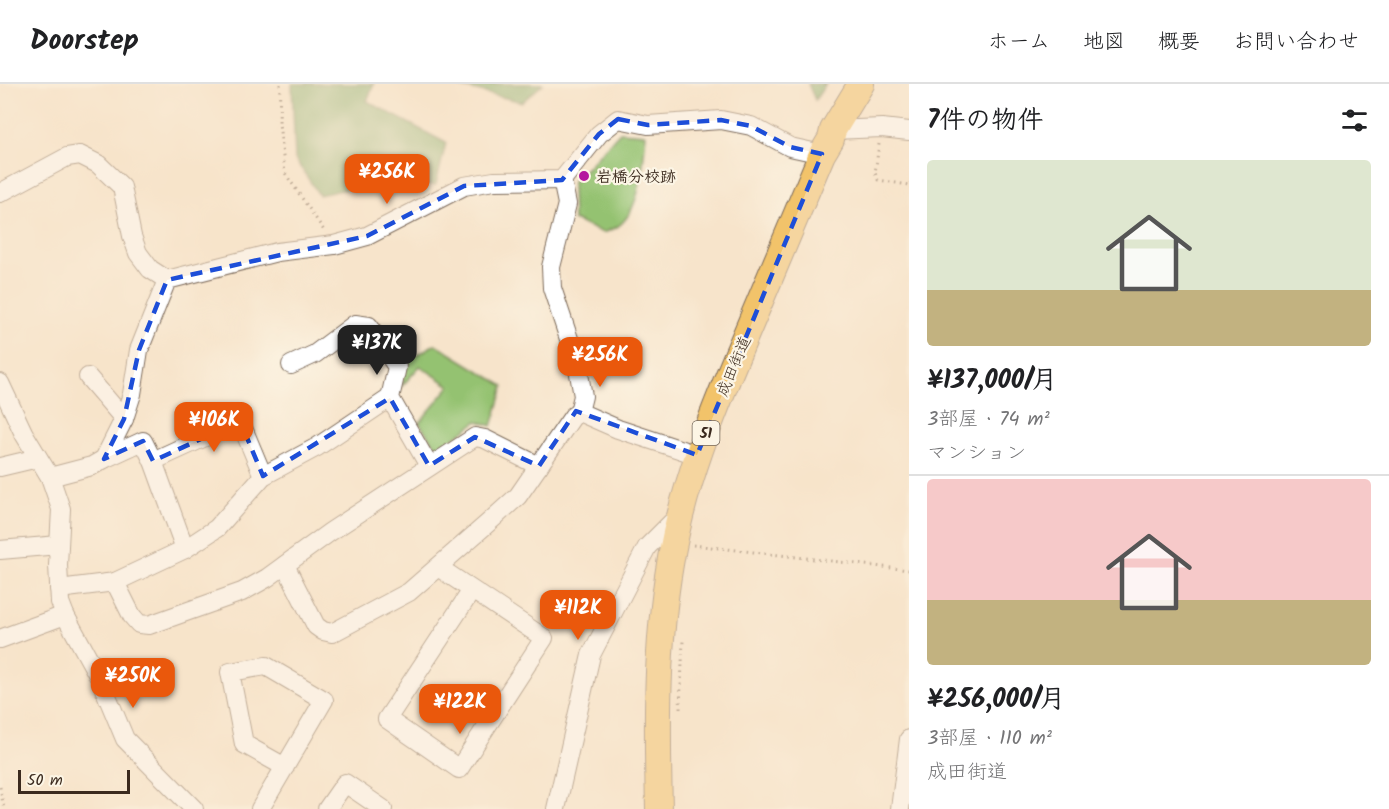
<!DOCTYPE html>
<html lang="ja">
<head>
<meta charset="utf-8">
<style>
	body { margin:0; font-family:Kalam,"Klee One",sans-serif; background:#f6f6f6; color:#202124; height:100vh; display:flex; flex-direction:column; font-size:22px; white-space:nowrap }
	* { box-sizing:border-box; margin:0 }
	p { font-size:20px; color:#757577 }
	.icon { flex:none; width:33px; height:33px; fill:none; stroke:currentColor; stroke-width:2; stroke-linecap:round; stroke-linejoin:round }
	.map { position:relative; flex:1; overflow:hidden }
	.panel { display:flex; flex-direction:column; background:#fff; width:480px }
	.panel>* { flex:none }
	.scale { position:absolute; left:18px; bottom:15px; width:112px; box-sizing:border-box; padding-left:6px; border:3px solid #3b2a1e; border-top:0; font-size:16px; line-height:21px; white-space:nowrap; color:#3b2a1e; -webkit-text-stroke:4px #fcf5e5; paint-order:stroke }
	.price { position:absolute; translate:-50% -51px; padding:0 14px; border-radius:12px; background:#ea580c; color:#fff; font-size:20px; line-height:39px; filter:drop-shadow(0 2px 3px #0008) }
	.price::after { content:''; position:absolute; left:50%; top:36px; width:18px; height:14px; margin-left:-9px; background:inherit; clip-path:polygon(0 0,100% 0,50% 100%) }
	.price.active { background:#222; color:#fff }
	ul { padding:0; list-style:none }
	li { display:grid; align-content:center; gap:12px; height:318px; padding:0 18px }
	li+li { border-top:2px solid #e0e0e0 }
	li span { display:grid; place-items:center; height:186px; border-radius:6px; color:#555 }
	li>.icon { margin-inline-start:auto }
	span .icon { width:108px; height:108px; fill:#fffc; stroke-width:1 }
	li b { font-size:26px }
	h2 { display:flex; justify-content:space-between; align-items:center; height:72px; padding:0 18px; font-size:26px }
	header { display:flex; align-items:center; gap:36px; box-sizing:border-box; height:84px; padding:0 30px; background:#fff; border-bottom:2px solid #e0e0e0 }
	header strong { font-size:28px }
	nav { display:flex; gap:33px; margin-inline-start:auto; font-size:21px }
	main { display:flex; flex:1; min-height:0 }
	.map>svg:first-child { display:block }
	.green { fill:#94c271; stroke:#687648; stroke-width:1.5 }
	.forest { fill:#77a863; stroke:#596940; stroke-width:1.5 }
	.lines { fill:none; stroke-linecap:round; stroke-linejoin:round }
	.minor-casing { stroke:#7d6b5b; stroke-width:20 }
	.highway-casing { stroke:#7d6b5b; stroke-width:28 }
	.path { stroke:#7d6b5b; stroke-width:3; stroke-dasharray:1.5 4.5; stroke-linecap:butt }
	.minor { stroke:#fff; stroke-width:18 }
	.highway { stroke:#f2c36a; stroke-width:26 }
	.marked { fill:none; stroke:#1d4ed8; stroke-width:4.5; stroke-dasharray:12 8; stroke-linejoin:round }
	.poi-dot { fill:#b5179e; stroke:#fcf5e5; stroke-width:2 }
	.labels { text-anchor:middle; stroke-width:4.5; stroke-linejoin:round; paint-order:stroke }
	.shield { fill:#fcf5e5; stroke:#75675a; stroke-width:1.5 }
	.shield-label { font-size:15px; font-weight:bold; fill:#3b2a1e }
	.poi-label { font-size:16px; font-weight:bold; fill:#3b2a1e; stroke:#fcf5e5; text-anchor:start }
	.street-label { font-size:16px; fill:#3b2a1e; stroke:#fcf5e5 }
</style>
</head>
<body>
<header>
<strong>Doorstep</strong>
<nav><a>ホーム</a><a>地図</a><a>概要</a><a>お問い合わせ</a></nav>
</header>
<main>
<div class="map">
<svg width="909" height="725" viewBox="0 0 909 725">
	<rect width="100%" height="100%" fill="#fcf5e5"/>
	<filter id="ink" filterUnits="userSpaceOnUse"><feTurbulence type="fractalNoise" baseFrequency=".0167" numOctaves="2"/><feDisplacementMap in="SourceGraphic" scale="12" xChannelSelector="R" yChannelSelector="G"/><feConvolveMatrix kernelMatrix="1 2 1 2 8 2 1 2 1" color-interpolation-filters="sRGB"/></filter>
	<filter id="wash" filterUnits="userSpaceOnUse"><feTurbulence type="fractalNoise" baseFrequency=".008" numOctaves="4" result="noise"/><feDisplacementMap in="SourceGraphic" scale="24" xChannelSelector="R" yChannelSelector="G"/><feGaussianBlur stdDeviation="1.35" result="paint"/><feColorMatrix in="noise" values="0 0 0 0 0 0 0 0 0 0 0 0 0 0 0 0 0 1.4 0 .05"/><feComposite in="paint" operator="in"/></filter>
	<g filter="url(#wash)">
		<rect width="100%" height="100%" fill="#f7e4cb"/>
		<g class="green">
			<path d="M620 48 646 50C643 77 642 126 617 143 613 145 608 147 603 149L573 136 572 99Z"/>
			<path d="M435 260 504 302 492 342 478 337 438 365 419 339 450 302 420 282 402 302 405 279Z"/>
		</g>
		<g class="forest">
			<path d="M292 0H374L367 17 446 59 436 101 380 98 319 111 295 75Z"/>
			<path d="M447 0H543L522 18Z"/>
			<path d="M808 0H826L815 16Z"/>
		</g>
	</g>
	<g filter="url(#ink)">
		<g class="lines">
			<defs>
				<g id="minor">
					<path d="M833 46 882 44 909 47"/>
					<path d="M0 109 67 73 80 71 98 80 122 103 132 152 138 169 150 185 167 196"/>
					<path d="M291 281 315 270 355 240 369 242 397 283 390 314 429 382"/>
					<path d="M88 293 124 335"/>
					<path d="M0 299 24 350 50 393 61 425 58 481 60 518 65 531 100 595 125 655 194 725"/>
					<path d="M579 328 618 345 697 371"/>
					<path d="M104 375 143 357 153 377 185 465"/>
					<path d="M153 377 240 337 263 392"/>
					<path d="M0 383 38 374"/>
					<path d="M50 393 92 382 104 375 124 335 132 310 139 266 167 196 277 168 334 161 367 152 464 102 494 97 562 96 599 50 618 35 648 41 721 36 751 42 790 63 822 70"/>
					<path d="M0 466 59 461"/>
					<path d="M285 481 316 542 323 547 332 549 409 508 488 439 518 412 573 332 579 328 583 312 577 279 552 204 551 183 567 120 562 96"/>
					<path d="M438 483 544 554 459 685 387 635 472 506"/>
					<path d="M115 498 132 532 139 540 149 541 242 508 267 494 330 448 475 353 485 355 539 382"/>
					<path d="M59 505 115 498 185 465 217 444 263 392 317 363 390 314"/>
					<path d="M0 555 65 531"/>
					<path d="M260 725 324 616 266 582 230 588 244 660 285 683"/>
					<path d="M327 725 345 699 383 725"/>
					<path d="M556 725 591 571 647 463 679 431"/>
					<path d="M900 725 909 655"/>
				</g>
				<path id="highway" d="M659 725C657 643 656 561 670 480 683 401 713 328 744 255 770 194 796 132 822 70L831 55 833 46 861 0"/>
			</defs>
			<use href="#minor" class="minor-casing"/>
			<use href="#highway" class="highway-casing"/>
			<g class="path">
				<path d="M280 0 279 39 285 89 325 148"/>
				<path d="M879 60 875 89 878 96 909 101"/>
				<path d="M693 461 909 486"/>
				<path d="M680 625 683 557"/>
				<path d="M0 703 4 725"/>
			</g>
			<use href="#minor" class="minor"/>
			<use href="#highway" class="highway"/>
		</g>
	</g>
	<path d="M0 0H909V725H0ZM618 35 648 41 721 36 751 42 790 63 822 70 697 371 576 327 539 382 475 353 429 382 390 314 263 392 240 337 153 377 143 357 104 375 124 335 139 266 167 196 367 152 464 102 562 96 599 50Z" fill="#f7e4cb" fill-opacity=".55" fill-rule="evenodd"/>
	<path class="marked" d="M618 35 648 41 721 36 751 42 790 63 822 70 697 371 576 327 539 382 475 353 429 382 390 314 263 392 240 337 153 377 143 357 104 375 124 335 139 266 167 196 367 152 464 102 562 96 599 50Z"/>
	<circle class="poi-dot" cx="584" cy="92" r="6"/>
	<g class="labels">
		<rect class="shield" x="692.5" y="337" width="27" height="24" rx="4.5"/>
		<g class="shield-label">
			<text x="706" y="354">51</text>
		</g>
		<g class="poi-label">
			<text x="596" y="98">岩橋分校跡</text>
		</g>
		<g class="street-label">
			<text transform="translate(733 282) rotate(-67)" y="6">成田街道</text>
		</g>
	</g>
</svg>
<div class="scale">50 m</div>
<b class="price" style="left:387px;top:121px">¥256K</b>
<b class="price active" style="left:377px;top:292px">¥137K</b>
<b class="price" style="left:600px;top:304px">¥256K</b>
<b class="price" style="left:214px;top:369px">¥106K</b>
<b class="price" style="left:578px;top:557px">¥112K</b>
<b class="price" style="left:133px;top:625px">¥250K</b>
<b class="price" style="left:460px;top:651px">¥122K</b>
</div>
<section class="panel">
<h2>7件の物件<svg class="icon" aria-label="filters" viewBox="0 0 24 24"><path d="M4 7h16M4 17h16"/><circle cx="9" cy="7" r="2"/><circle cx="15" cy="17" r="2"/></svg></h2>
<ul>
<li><span style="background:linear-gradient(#dfe7d0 70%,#c2b280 0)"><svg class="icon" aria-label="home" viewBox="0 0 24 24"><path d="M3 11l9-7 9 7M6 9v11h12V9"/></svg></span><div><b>¥137,000/月</b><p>3部屋 · 74 m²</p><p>マンション</p></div></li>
<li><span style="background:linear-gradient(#f6c9c9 65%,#c2b280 0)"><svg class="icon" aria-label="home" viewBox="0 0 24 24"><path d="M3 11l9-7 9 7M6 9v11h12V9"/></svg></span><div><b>¥256,000/月</b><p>3部屋 · 110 m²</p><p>成田街道</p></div></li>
</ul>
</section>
</main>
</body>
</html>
